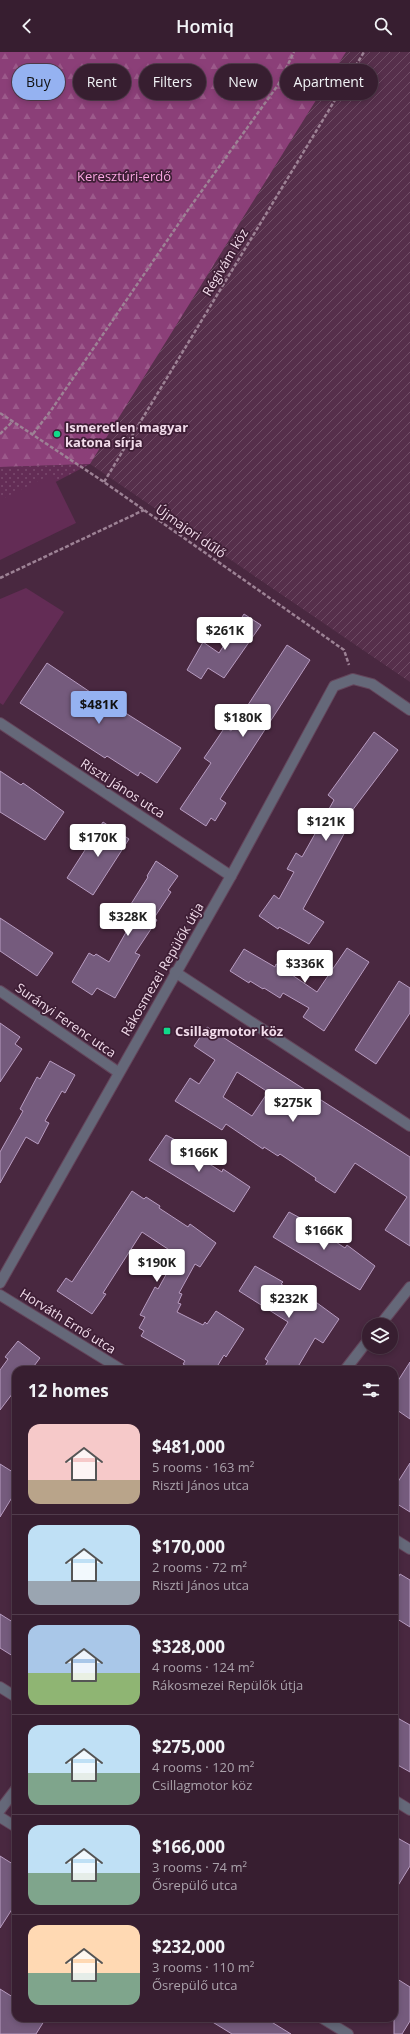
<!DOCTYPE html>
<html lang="en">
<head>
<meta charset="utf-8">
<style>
	body { margin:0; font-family:"Open Sans",sans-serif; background:#3e2738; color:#f1f3f6; height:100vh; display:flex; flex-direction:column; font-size:15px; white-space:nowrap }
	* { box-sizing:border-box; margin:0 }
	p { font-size:13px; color:#aaa2ab }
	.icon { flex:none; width:22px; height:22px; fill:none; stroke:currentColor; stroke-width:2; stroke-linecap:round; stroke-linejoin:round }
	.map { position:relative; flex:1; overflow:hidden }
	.side { position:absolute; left:12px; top:1314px; width:386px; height:656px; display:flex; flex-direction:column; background:#371e30; border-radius:12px; box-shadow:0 2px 6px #0003,0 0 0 1px #513c4c }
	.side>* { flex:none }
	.guide { position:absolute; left:12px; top:12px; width:386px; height:36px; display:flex; gap:8px }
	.buttons { position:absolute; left:362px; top:1266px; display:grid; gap:8px }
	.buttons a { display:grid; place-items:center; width:36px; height:36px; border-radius:50%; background:#371e30; box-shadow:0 2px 6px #0003,0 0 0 1px #513c4c; font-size:20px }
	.price { position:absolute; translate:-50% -34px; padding:0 9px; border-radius:4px; background:#fff; color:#222; font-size:13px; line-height:26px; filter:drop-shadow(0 1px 2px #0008) }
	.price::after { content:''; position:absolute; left:50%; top:24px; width:12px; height:9px; margin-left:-6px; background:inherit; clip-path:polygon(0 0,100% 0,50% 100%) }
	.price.selected { background:#95b2f1; color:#111 }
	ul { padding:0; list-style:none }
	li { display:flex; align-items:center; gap:12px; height:100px; padding:0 16px }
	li+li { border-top:1px solid #513c4c }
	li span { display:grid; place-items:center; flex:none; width:112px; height:80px; border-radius:12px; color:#555 }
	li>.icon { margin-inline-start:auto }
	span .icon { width:48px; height:48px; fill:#fffc; stroke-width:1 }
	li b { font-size:17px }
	h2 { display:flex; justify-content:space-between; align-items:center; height:48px; padding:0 16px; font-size:17px }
	.pill { padding:0 14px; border-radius:18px; background:#371e30; box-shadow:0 2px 6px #0003,0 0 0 1px #513c4c; font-size:14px; line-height:36px }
	.pill.selected { background:#95b2f1; color:#111 }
	header { display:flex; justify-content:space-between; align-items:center; height:52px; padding:0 16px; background:#371e30; font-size:18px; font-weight:600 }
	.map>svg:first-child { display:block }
	.industrial { fill:url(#industrial-furrows) }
	.grass { fill:url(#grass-dots) }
	.forest { fill:url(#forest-firs) }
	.park { fill:#632c55 }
	.building { fill:#755b7d; stroke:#b89cc1; fill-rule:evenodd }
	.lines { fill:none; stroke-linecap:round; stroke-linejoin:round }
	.street-casing { stroke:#64455b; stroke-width:12 }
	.path { stroke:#9d8295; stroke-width:2.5; stroke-dasharray:4 2; stroke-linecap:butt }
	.street { stroke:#656879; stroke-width:10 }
	.poi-dot { fill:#10d98a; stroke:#3e1e35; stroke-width:1.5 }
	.labels { text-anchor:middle; stroke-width:3.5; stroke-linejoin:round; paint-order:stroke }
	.park-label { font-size:13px; fill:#fba6e2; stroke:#3e1e35 }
	.street-label { font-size:13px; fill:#f2dceb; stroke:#3e1e35 }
	.poi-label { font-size:13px; font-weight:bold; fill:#f2dceb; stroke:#3e1e35; text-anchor:start }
</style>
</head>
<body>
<header><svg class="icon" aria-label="back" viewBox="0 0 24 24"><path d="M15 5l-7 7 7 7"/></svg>Homiq<svg class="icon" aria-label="search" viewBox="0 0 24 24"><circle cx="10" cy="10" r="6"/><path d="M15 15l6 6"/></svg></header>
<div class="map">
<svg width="410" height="1982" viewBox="0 0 410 1982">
	<defs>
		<pattern id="industrial-furrows" width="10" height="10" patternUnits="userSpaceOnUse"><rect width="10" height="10" fill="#562f4b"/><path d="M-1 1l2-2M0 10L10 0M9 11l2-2" fill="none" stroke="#6f4d65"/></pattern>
		<pattern id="grass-dots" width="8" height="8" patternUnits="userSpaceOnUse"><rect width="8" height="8" fill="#632c55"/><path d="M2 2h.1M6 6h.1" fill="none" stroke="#7a4a6e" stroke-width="1.8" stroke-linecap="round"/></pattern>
		<pattern id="forest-firs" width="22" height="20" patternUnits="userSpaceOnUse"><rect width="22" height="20" fill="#8b3f78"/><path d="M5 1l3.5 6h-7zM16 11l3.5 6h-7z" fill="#9c5a8b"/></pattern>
	</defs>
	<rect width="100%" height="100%" fill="#492840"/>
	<path class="industrial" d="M346 0H410V630L90 412Z"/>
	<path class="grass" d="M90 412 0 459V415Z"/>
	<path class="forest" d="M0 0H346L90 412 0 415Z"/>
	<g class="park">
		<path d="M52 422 76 471 0 508V448Z"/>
		<path d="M26 536 64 560 3 653 0 651V547Z"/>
	</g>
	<g class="building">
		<path d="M244 562 261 573 224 626 208 616 201 627 187 618 203 590 219 601Z"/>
		<path d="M287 593 310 608 220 747 226 751 215 769 211 766 206 774 180 757 211 711 204 706 215 690 225 675 231 679Z"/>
		<path d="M47 611 96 644 97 643 181 696 157 731 140 720 138 724 107 704 105 706 20 651Z"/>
		<path d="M374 680 398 698 339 776 345 780 303 857 324 870 309 892 279 875 278 877 259 864 274 843 279 847 294 820 287 817 296 801 302 805 334 748 328 743Z"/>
		<path d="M0 719 21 733 23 731 64 760 45 788 0 760Z"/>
		<path d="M103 770 129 787 93 843 67 826Z"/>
		<path d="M156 809 178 824 168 838 171 840 154 866 157 868 135 901 140 903 115 946 97 936 92 943 72 930 89 901 94 904 96 902 109 910 129 875 123 871 134 854 131 852 148 825 147 824Z"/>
		<path d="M0 866 53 901 37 924 0 899Z"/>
		<path d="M347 896 369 910 324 979 303 965 309 956 283 941 280 946 264 936 263 937 250 929 249 931 230 919 244 897 275 915 276 912 317 940Z"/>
		<path d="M399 929 410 936V961L376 1012 355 998Z"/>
		<path d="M0 971 20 985 15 992 22 997 0 1030Z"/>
		<path d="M207 975 410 1105V1194L385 1178 407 1145 355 1111 335 1141 315 1128 316 1126 280 1102 278 1104 264 1095 263 1097 226 1072 222 1078 175 1049 190 1026 199 1032 215 1008 194 994ZM237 1020 268 1040 252 1064 223 1045Z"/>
		<path d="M50 1009 75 1023 65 1041 62 1039 45 1069 49 1071 38 1092 26 1085 0 1131V1100L23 1059 20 1057 37 1025 40 1027Z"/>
		<path d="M166 1083 194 1098 192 1101 222 1120 223 1117 250 1135 234 1160 149 1108Z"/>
		<path d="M132 1139 144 1147 146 1145 160 1154 159 1156 188 1175 190 1172 216 1191 200 1215 195 1212 179 1241 182 1242 178 1251 181 1252 177 1260 203 1273 205 1270 207 1272 216 1259 244 1277 226 1305 224 1303 215 1318H192L183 1312 185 1309 141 1284 144 1279 139 1276 145 1265 140 1263 155 1235 158 1237 177 1203 142 1180 103 1241 106 1242 92 1262 57 1239 66 1226 72 1230Z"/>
		<path d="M289 1160 317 1175 316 1177 345 1196 347 1193 375 1214 360 1238 273 1185Z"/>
		<path d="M255 1214 283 1230 281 1232 311 1251 313 1248 339 1267 323 1291 315 1286 296 1318H263L268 1309 265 1307 288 1270 239 1239Z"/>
		<path d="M18 1289 40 1306 31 1318H16V1337L0 1358V1318L8 1307 5 1305Z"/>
		<path d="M410 1310V1367L394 1356V1335Z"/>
		<path d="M410 1411V1460L394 1450V1436Z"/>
		<path d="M0 1412 16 1422V1439L0 1465Z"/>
		<path d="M400 1522 410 1528V1575L394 1565V1533Z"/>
		<path d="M0 1562 16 1572V1606L0 1596Z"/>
		<path d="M394 1664 410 1673V1720L394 1711Z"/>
		<path d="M394 1784 410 1793V1814L394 1840Z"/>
		<path d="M0 1804 16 1814V1851L0 1876Z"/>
		<path d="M394 1925 410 1935V1969L402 1982H394Z"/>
		<path d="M0 1937 16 1947V1966H46L36 1982H0Z"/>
		<path d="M206 1966H265L291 1982H232Z"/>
	</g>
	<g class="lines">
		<defs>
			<g id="street">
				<path d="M0 671 231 824"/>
				<path d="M175 920 410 1074"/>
				<path d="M0 939 118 1020"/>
				<path d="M0 1231 231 824 334 634 353 627 372 632 410 658"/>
				<path d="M0 1243 122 1318"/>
				<path d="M380 1273 410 1235"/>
				<path d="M345 1318 369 1287"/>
				<path d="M394 1487 410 1497"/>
				<path d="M0 1635 16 1645"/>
				<path d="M394 1748 410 1758"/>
				<path d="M0 1758 16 1737"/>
				<path d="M0 1765 16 1775"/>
				<path d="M322 1966 348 1982"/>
			</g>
		</defs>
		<use href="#street" class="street-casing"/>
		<g class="path">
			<path d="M0 361 104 430 344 598 349 613"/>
			<path d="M0 382 13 369"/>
			<path d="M33 382 52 357 188 158 278 33 294 0"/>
			<path d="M104 430 364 0"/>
			<path d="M0 526 144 458"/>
		</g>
		<use href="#street" class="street"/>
	</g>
	<g class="poi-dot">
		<circle cx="57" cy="382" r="4"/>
		<rect x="163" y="975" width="8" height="8" rx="2"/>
	</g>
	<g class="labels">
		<g class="park-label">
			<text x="124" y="129">Keresztúri-erdő</text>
		</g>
		<g class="street-label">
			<text transform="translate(225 210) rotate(-59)" y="5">Régivám köz</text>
			<text transform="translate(191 479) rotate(35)" y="5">Újmajori dűlő</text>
			<text transform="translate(123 736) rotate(33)" y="5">Riszti János utca</text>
			<text transform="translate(162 917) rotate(-60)" y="5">Rákosmezei Repülők útja</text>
			<text transform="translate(66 968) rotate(35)" y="5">Surányi Ferenc utca</text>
			<text transform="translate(68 1269) rotate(32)" y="5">Horváth Ernő utca</text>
		</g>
		<g class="poi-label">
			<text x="65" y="380">Ismeretlen magyar<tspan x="65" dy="15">katona sírja</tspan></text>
			<text x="175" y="984">Csillagmotor köz</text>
		</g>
	</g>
</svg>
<div class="buttons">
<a><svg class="icon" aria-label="layers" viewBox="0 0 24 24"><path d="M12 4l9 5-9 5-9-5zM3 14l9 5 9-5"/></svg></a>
</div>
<b class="price" style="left:225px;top:599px">$261K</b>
<b class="price selected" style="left:99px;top:673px">$481K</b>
<b class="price" style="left:243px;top:686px">$180K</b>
<b class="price" style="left:326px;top:790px">$121K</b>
<b class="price" style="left:98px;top:806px">$170K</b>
<b class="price" style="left:128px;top:885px">$328K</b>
<b class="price" style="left:305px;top:932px">$336K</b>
<b class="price" style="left:293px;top:1071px">$275K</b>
<b class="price" style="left:199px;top:1121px">$166K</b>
<b class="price" style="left:324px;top:1199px">$166K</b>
<b class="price" style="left:157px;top:1231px">$190K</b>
<b class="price" style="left:289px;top:1267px">$232K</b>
<div class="guide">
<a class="pill selected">Buy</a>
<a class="pill">Rent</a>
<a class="pill">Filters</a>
<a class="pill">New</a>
<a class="pill">Apartment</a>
</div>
<section class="side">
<h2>12 homes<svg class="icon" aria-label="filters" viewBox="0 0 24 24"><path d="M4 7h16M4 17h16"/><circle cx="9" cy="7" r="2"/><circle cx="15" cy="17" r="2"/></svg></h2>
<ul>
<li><span style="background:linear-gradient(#f6c9c9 70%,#b9a48a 0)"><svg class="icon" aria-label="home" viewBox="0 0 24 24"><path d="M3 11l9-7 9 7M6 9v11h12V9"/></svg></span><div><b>$481,000</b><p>5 rooms · 163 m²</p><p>Riszti János utca</p></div></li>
<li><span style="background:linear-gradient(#bfe0f5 70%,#9aa5b1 0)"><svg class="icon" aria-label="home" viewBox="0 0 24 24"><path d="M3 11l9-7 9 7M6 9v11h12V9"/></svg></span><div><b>$170,000</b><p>2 rooms · 72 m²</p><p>Riszti János utca</p></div></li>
<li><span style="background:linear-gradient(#a9c7e8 60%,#8fb573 0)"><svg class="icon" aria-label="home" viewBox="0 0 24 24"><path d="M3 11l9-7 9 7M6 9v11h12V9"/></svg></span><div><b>$328,000</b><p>4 rooms · 124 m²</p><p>Rákosmezei Repülők útja</p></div></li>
<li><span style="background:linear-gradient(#bfe0f5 60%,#7fa58c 0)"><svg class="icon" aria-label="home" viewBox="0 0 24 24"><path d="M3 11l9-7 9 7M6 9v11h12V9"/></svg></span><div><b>$275,000</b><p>4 rooms · 120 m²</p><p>Csillagmotor köz</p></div></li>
<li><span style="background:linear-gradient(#bfe0f5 60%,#7fa58c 0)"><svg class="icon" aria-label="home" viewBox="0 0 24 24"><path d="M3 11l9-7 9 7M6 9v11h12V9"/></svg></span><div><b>$166,000</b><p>3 rooms · 74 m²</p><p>Ősrepülő utca</p></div></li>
<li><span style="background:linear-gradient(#ffd9b3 60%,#7fa58c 0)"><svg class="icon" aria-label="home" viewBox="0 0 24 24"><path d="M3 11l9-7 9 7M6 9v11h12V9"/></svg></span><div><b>$232,000</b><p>3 rooms · 110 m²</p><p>Ősrepülő utca</p></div></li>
</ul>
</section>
</div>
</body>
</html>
